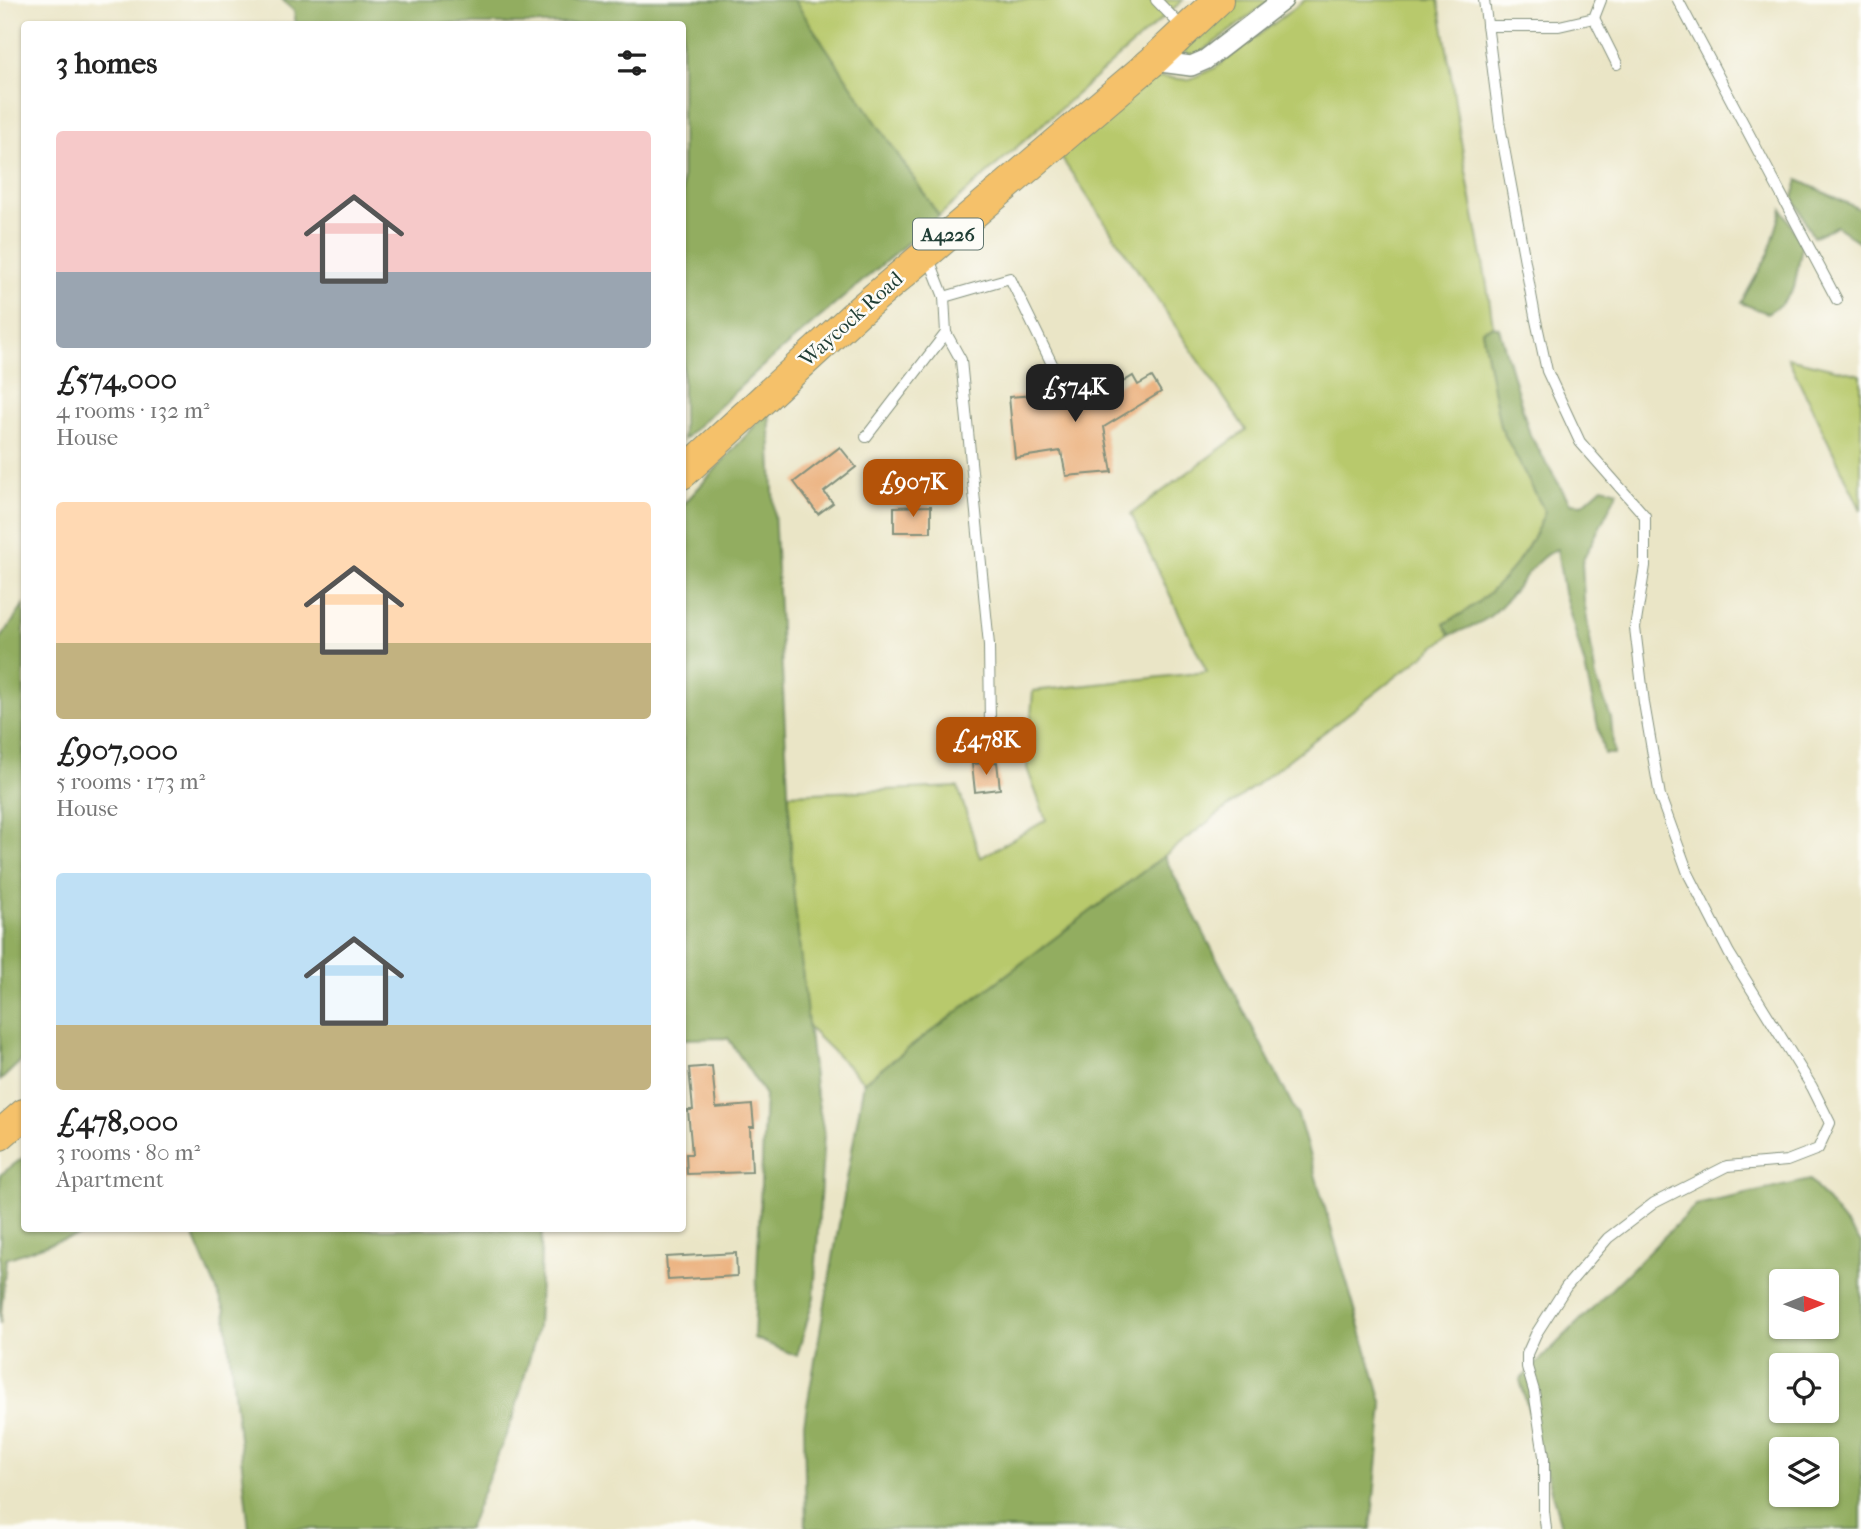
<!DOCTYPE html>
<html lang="en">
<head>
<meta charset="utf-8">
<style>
	body { margin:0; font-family:"IM FELL French Canon",serif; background:#f2f2f2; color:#222; height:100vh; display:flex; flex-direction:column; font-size:26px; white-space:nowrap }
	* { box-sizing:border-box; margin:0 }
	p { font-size:23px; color:#767676 }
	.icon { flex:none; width:38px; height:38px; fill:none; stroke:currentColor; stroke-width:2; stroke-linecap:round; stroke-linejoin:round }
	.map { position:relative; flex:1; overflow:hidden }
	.drawer { position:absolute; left:21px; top:21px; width:665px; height:1211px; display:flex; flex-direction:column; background:#fff; border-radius:7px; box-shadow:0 2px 5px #0004 }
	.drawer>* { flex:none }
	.needle { width:46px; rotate:89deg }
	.fabs { position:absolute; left:1769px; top:1269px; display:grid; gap:14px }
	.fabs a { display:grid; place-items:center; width:70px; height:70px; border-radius:7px; background:#fff; box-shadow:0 2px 5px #0004; font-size:35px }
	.price { position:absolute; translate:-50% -60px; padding:0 16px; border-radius:14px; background:#b45309; color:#fff; font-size:23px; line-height:46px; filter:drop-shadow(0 2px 4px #0008) }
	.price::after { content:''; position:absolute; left:50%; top:42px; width:21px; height:16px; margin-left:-10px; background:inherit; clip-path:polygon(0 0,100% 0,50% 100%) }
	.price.on { background:#222; color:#fff }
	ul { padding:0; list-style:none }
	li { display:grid; align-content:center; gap:14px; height:371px; padding:0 35px }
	li span { display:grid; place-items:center; height:217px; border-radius:7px; color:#555 }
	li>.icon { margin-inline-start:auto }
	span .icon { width:126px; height:126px; fill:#fffc; stroke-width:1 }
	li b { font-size:30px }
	h2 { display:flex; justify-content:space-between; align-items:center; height:84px; padding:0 35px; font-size:30px }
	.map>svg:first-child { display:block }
	.green { fill:#b8c96c; stroke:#6c8350; stroke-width:2 }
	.forest { fill:#92ad60; stroke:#58754a; stroke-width:2; fill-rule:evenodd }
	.building { fill:#ecb482 }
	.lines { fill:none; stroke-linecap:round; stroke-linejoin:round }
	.lane-casing { stroke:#84917d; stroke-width:12 }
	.street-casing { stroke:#84917d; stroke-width:22 }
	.primary-casing { stroke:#84917d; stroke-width:32 }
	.lane { stroke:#fff; stroke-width:10 }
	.street { stroke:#fff; stroke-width:19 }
	.primary { stroke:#f5c16b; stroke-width:30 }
	.labels { text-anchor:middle; stroke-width:5; stroke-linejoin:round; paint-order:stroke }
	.shield { fill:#fdfcf7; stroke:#62766e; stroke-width:2 }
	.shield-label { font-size:19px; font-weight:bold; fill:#1f3d34 }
	.street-label { font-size:21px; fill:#1f3d34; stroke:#fdfcf7 }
</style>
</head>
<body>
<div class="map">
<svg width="1861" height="1529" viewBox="0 0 1861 1529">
	<rect width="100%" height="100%" fill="#fdfcf7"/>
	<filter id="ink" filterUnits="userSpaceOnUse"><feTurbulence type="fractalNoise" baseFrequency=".0143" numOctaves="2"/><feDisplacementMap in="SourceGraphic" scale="14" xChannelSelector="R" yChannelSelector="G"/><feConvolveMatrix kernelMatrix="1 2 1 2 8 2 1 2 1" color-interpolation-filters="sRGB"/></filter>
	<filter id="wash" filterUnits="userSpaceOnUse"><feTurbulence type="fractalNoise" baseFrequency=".00686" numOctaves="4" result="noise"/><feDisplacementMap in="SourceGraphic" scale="28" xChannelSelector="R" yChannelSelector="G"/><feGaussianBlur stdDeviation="1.57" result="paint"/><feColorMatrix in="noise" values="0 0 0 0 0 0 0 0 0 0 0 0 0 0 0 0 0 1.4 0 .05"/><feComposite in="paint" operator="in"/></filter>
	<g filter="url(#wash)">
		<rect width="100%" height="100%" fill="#eae5c6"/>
		<g class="green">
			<path d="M794 0H1183L939 216Z"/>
			<path d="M1229 0H1271L1199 54 1189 58 1184 50Z"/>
			<path d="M1305 0H1438C1449 51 1454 102 1463 153 1472 211 1486 268 1493 326L1482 331 1500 426 1545 512C1525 562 1492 599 1444 624L1450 635 1164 856 864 1082 808 1027 793 888 789 794 958 787 980 858 1046 820 1027 768 1033 691 1207 672 1131 514 1246 430 1060 156 1148 80 1163 77 1188 80 1215 68Z"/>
			<path d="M1788 358 1861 375V510Z"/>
		</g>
		<g class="forest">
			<path d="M282 0H794L939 216 757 371 683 440 682 24H296L294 11Z"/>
			<path d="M1798 180 1861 210V243L1836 226 1813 237 1793 197Z"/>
			<path d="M1782 209 1802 246 1794 288 1781 304 1767 313 1741 303 1769 253Z"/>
			<path d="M1493 326 1499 328 1530 435 1570 503 1583 504 1602 487 1618 491 1582 562 1584 600 1596 679 1611 718 1614 754H1604L1585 667 1564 592 1557 549C1531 558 1512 602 1486 619 1475 626 1462 630 1450 635L1444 624C1491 599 1525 562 1545 512L1500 426 1482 330Z"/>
			<path d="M769 410 793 888 815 1087 824 1133 814 1297 797 1356 754 1338 765 1095 728 1038 683 1039V505Z"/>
			<path d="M24 605V1058L0 1081V640Z"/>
			<path d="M1164 856 1298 1116 1383 1405 1371 1529H806L804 1423 864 1082Z"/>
			<path d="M24 1157V1228L108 1229 57 1241 6 1259 0 1324V1175Z"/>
			<path d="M1810 1180 1861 1243V1529H1562L1520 1380 1696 1205ZM1782 1281H1827V1326H1782ZM1782 1365H1827V1410H1782ZM1782 1449H1827V1494H1782Z"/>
			<path d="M186 1229H542L538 1327 514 1415 468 1529H249L225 1310 191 1229Z"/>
		</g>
		<g id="blocks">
			<g class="building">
				<path d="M1133 376 1138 385 1152 377 1161 392 1104 427 1112 472 1066 476 1061 451 1015 458 1009 397 1088 391 1098 397Z"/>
				<path d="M840 447 856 467 824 492 833 503 818 514 794 482Z"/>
				<path d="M931 506V532H894V507Z"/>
				<path d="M997 762 1000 789 975 792 972 764Z"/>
				<path d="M712 1066 716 1108 752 1105 754 1127H750L752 1172 687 1174 686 1154H692L688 1110H693L689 1068Z"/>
				<path d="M736 1253 737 1276 668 1280 666 1257Z"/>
			</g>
		</g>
	</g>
	<g filter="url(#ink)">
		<use href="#blocks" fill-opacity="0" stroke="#84917d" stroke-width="2"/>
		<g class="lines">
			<defs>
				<g id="lane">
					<path d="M1156 0 1183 28"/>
					<path d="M1484 0 1500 126 1535 316 1547 371 1580 442 1645 516V566L1635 628 1644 703 1660 796 1688 873 1729 953 1812 1087 1830 1123 1818 1149 1787 1161 1727 1166 1654 1203 1608 1238 1566 1287 1536 1334 1527 1354V1367L1534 1391 1544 1456V1511L1546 1529"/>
					<path d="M1678 0 1837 300"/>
					<path d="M1594 18 1617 64"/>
					<path d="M1487 26H1559L1594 18 1601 0"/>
					<path d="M928 256 944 297 1010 278 1052 364"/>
					<path d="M946 333 961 360 989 645 990 726"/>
					<path d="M866 437 946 333 944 297"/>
				</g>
				<path id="street" d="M1153 61 1191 66 1205 60 1283 0"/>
				<g id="primary">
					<path d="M682 474 859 311 1153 61 1218 0"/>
					<path d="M0 1135 24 1114"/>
				</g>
			</defs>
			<use href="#lane" class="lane-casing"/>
			<use href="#street" class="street-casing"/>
			<use href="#primary" class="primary-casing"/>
			<use href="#lane" class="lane"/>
			<use href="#street" class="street"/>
			<use href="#primary" class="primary"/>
		</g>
	</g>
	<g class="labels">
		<rect class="shield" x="913" y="218.5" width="70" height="31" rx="5"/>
		<g class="shield-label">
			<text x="948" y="241">A4226</text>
		</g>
		<g class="street-label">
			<text transform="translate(851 319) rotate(-42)" y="7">Waycock Road</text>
		</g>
	</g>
</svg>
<div class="fabs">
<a><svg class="needle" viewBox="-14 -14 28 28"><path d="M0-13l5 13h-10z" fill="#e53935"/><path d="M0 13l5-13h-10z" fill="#767676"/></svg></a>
<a><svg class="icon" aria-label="locate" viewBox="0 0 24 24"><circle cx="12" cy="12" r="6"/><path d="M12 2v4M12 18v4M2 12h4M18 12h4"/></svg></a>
<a><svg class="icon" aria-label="layers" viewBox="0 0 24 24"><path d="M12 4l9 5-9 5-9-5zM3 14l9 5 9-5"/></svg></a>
</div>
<b class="price on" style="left:1075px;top:424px">£574K</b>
<b class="price" style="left:913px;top:519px">£907K</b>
<b class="price" style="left:986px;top:777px">£478K</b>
<section class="drawer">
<h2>3 homes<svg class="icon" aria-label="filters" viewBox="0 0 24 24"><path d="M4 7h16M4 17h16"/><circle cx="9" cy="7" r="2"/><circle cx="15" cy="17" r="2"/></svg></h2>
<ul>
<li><span style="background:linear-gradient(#f6c9c9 65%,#9aa5b1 0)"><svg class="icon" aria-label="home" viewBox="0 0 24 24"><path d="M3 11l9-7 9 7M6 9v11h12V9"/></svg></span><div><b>£574,000</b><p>4 rooms · 132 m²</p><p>House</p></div></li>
<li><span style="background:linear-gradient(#ffd9b3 65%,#c2b280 0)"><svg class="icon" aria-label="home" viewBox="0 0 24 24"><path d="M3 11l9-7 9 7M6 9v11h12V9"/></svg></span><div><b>£907,000</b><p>5 rooms · 173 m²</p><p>House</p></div></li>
<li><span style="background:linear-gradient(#bfe0f5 70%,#c2b280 0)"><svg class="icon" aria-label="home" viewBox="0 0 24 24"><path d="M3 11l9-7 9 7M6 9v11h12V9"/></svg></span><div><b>£478,000</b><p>3 rooms · 80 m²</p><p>Apartment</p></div></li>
</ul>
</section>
</div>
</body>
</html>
